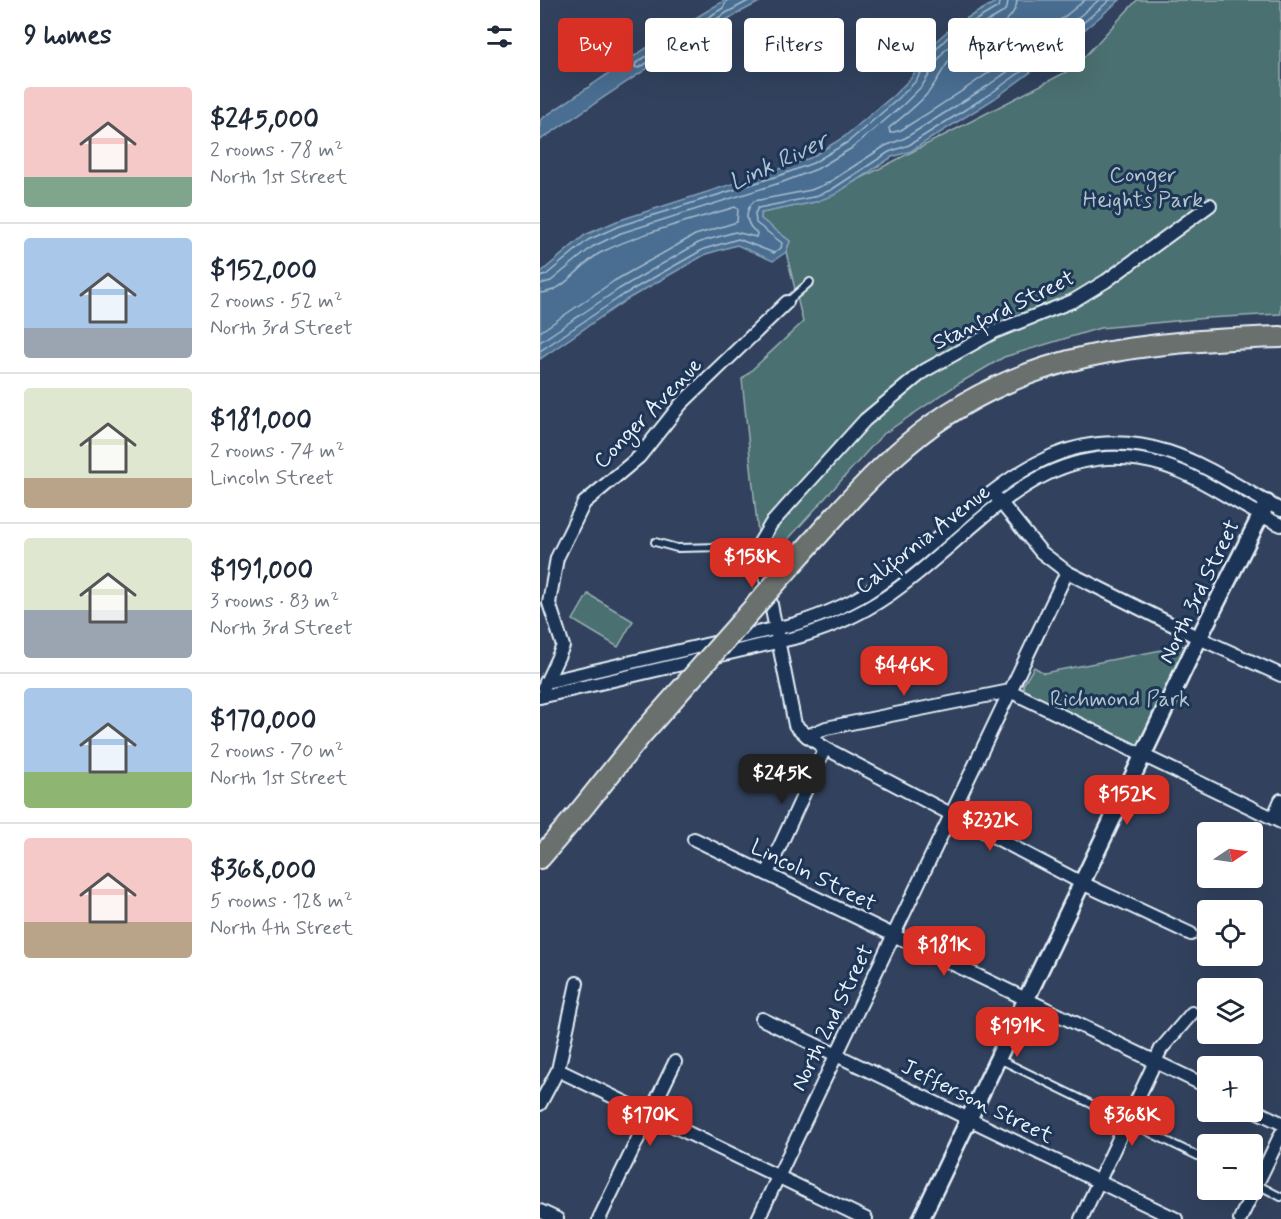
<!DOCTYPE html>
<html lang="en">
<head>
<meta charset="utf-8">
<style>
	body { margin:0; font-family:Mynerve,sans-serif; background:#f6f6f7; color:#1f2937; height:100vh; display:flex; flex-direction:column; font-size:22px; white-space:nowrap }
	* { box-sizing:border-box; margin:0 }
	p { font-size:20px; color:#747a83 }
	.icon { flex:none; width:33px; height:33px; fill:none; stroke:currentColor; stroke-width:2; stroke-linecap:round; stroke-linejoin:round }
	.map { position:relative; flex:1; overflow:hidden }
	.sheet { display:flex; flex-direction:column; background:#fff; width:540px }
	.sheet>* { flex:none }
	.guide { position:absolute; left:18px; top:18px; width:570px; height:54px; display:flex; gap:12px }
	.needle { width:39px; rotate:77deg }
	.controls { position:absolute; left:657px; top:822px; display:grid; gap:12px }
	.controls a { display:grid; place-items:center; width:66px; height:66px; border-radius:6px; background:#fff; box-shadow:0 6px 24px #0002; font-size:30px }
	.price { position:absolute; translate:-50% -51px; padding:0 14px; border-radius:12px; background:#d93025; color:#fff; font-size:20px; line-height:39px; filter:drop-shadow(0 2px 3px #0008) }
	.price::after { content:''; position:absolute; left:50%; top:36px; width:18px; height:14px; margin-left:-9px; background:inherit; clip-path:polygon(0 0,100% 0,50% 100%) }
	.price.active { background:#222; color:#fff }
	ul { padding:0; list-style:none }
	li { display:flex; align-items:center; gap:18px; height:150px; padding:0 24px }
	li+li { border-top:2px solid #e0e1e3 }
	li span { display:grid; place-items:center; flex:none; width:168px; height:120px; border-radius:6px; color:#555 }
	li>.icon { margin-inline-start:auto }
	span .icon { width:72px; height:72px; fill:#fffc; stroke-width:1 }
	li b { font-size:26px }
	h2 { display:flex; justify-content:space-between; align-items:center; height:72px; padding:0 24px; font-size:26px }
	.tag { padding:0 21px; border-radius:6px; background:#fff; box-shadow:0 6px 24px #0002; font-size:21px; line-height:54px }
	.tag.active { background:#d93025; color:#fff }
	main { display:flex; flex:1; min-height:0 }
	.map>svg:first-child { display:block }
	.green { fill:#4b6f71; stroke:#9ab0b4; stroke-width:1.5 }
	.water { fill:#496e91; stroke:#89a2ba; stroke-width:1.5 }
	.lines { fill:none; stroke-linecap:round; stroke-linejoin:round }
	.shore { stroke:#a8bdcf; stroke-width:1.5 }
	.service-casing { stroke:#e8f1f8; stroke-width:10 }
	.minor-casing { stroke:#e8f1f8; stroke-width:16 }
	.tertiary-casing { stroke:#e8f1f8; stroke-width:20 }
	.trunk-casing { stroke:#e8f1f8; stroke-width:24 }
	.service { stroke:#1d3557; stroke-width:6 }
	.minor { stroke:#1d3557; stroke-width:12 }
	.tertiary { stroke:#1d3557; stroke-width:15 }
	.trunk { stroke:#6a706d; stroke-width:20 }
	.trunk-bridge-casing { stroke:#e8f1f8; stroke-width:24; stroke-linecap:butt }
	.trunk-bridge { stroke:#6a706d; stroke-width:20 }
	.labels { text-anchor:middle; stroke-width:6; stroke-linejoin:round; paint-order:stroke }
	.park-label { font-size:22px; fill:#b1c4c9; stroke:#1d3557 }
	.street-label { font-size:22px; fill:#e8f1f8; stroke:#1d3557 }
	.water-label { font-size:24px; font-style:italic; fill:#b0c3d4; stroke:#1d3557 }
</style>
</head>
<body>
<main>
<section class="sheet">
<h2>9 homes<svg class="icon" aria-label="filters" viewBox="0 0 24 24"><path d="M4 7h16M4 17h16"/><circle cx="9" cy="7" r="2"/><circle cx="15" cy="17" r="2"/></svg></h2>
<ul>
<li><span style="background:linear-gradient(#f6c9c9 75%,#7fa58c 0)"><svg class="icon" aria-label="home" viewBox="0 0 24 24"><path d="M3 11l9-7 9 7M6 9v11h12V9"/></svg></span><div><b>$245,000</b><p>2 rooms · 78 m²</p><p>North 1st Street</p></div></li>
<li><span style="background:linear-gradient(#a9c7e8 75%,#9aa5b1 0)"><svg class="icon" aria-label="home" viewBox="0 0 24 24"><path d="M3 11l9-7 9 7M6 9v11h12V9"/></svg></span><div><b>$152,000</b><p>2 rooms · 52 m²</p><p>North 3rd Street</p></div></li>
<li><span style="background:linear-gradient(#dfe7d0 75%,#b9a48a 0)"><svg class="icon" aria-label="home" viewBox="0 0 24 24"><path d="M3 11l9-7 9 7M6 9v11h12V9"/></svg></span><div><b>$181,000</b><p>2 rooms · 74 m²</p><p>Lincoln Street</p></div></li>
<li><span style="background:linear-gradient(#dfe7d0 60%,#9aa5b1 0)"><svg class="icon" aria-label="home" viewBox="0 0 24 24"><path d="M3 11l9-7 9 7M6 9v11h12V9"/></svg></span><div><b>$191,000</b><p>3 rooms · 83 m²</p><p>North 3rd Street</p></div></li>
<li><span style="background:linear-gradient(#a9c7e8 70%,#8fb573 0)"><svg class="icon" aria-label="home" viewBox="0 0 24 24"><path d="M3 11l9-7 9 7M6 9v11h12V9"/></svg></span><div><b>$170,000</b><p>2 rooms · 70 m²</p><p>North 1st Street</p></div></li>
<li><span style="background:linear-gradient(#f6c9c9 70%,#b9a48a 0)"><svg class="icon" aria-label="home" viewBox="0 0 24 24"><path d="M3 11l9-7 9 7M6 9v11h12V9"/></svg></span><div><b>$368,000</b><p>5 rooms · 128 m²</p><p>North 4th Street</p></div></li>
</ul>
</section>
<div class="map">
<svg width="741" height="1219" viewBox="0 0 741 1219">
	<rect width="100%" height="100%" fill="#32425e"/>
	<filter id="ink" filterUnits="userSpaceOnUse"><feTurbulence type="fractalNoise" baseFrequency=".0167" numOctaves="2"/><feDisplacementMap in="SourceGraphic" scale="12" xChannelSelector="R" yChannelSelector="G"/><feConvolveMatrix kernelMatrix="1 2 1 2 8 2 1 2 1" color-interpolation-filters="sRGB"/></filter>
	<g filter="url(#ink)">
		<g class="green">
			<path d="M597 0H741V314L667 318 560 328 464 357 418 384 342 435 241 547 219 544 202 379 263 322 246 252 250 241 221 219V213L275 202 534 68Z"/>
			<path d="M48 594 93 621 78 647 33 620Z"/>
			<path d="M647 645 598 750 485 694 483 685 494 667 504 673Z"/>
		</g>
		<g class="water">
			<path d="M185 0H223C145 40 73 92 0 140V120L111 45Z"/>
			<path d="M459 0H580L514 55 454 99 371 151 352 157 294 195 275 202 221 213V219L250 241 246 252 233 261 197 245 166 254 86 300 0 359V273L45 235 77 221 239 169 270 158 304 137 354 95 371 78 394 43 404 34 420 22Z"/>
		</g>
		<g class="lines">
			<g class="shore">
				<path d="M187 0 183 8 96 63 95 67 99 68 186 13 210 0"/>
				<path d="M477 0C476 25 438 36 420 49 405 61 399 80 387 94 376 107 362 117 349 128L350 133 361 130C426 90 486 49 545 0"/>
				<path d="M0 277 6 275 48 240 79 226 241 175 273 163 308 142 358 99 375 82 398 47 407 38 424 27 458 7 460 0"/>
				<path d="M0 284 11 281 52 247 81 233 243 182 277 169 312 148 363 105 382 86 404 51 428 33 462 13 467 8 468 0"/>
				<path d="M0 293C24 293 40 264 60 253 102 232 150 221 195 207L198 209 197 222 155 235 74 281 0 332"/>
				<path d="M0 342 79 289 160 242 195 232 216 237 217 233C206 225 203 212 214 201L271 190 288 183 345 146 365 138 446 87 505 45 559 0"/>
				<path d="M0 351 83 295 164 249 198 239 234 253 241 248 242 243 216 223 215 213 218 208 273 197 291 190 349 152 369 145 450 94 510 51 570 0"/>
			</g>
			<defs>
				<g id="service">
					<path d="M247 302 270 282"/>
					<path d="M115 542 137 548 183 547 208 555 219 544"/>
					<path d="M459 1059 668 1161"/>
					<path d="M716 1184 741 1197"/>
				</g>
				<g id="minor">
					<path d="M457 498 501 552 527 572 659 638 741 675"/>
					<path d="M6 682 255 624C284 615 311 604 337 586 431 523 498 411 628 452 666 464 705 491 741 510"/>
					<path d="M4 687 23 646 9 603 17 558 44 503 99 457 141 404 247 302"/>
					<path d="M0 697 258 637C296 626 329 611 360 587 442 526 508 430 623 465 665 478 701 508 741 525"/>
					<path d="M267 736 286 728 470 691 741 822"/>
					<path d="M733 818 741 800"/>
					<path d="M154 839 668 1087"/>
					<path d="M227 874 285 748"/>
					<path d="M651 934 542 883 285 748 267 736 255 725 219 544 231 524 248 505 325 420 384 371 454 332 533 301 566 281 670 205"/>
					<path d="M222 1019 636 1219"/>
					<path d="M18 1070 326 1219"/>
					<path d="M0 1104 18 1070 37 983"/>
					<path d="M712 1109 741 1123"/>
					<path d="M0 1211 17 1219"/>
					<path d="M59 1219 135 1062"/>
					<path d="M218 1219 527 572"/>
					<path d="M541 1219 621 1049 652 1013"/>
					<path d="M700 1219 741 1134"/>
				</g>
				<path id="tertiary" d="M381 1219 659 638 727 503"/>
				<g id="trunk">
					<path d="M263 552C297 514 330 476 368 444 478 350 604 342 741 337"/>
					<path d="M0 858 41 810 101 735"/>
				</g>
			</defs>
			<use href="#service" class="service-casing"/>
			<use href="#minor" class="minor-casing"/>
			<use href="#tertiary" class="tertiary-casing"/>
			<use href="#trunk" class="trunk-casing"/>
			<use href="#service" class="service"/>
			<use href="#minor" class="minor"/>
			<use href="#tertiary" class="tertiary"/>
			<use href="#trunk" class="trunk"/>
			<defs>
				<path id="trunk-bridge" d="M101 735 263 552"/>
			</defs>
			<use href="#trunk-bridge" class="trunk-bridge-casing"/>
			<use href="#trunk-bridge" class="trunk-bridge"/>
		</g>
	</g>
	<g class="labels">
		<g class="park-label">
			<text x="603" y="182">Conger<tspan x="603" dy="25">Heights Park</tspan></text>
			<text x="580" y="706">Richmond Park</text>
		</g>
		<g class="street-label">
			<text transform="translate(463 309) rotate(-26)" y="8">Stanford Street</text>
			<text transform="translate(107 412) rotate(-46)" y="8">Conger Avenue</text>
			<text transform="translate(382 538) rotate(-38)" y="8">California Avenue</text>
			<text transform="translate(658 591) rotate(-64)" y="8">North 3rd Street</text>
			<text transform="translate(274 874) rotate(26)" y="8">Lincoln Street</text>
			<text transform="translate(291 1017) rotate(-64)" y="8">North 2nd Street</text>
			<text transform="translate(438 1100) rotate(26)" y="8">Jefferson Street</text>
		</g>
		<g class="water-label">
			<text transform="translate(238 161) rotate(-25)" y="8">Link River</text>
		</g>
	</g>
</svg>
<div class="controls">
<a><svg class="needle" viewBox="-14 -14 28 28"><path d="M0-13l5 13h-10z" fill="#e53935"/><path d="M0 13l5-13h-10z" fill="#747a83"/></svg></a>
<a><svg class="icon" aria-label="locate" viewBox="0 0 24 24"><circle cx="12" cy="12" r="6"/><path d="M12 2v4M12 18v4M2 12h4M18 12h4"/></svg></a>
<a><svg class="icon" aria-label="layers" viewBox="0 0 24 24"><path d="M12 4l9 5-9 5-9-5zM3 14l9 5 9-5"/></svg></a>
<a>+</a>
<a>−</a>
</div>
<b class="price" style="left:212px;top:589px">$158K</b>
<b class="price" style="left:364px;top:697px">$446K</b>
<b class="price active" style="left:242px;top:805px">$245K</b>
<b class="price" style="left:587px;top:826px">$152K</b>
<b class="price" style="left:450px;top:852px">$232K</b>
<b class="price" style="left:404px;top:977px">$181K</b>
<b class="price" style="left:477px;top:1058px">$191K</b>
<b class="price" style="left:110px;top:1147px">$170K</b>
<b class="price" style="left:592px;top:1147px">$368K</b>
<div class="guide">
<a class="tag active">Buy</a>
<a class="tag">Rent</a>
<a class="tag">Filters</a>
<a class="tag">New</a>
<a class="tag">Apartment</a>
</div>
</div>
</main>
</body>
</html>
